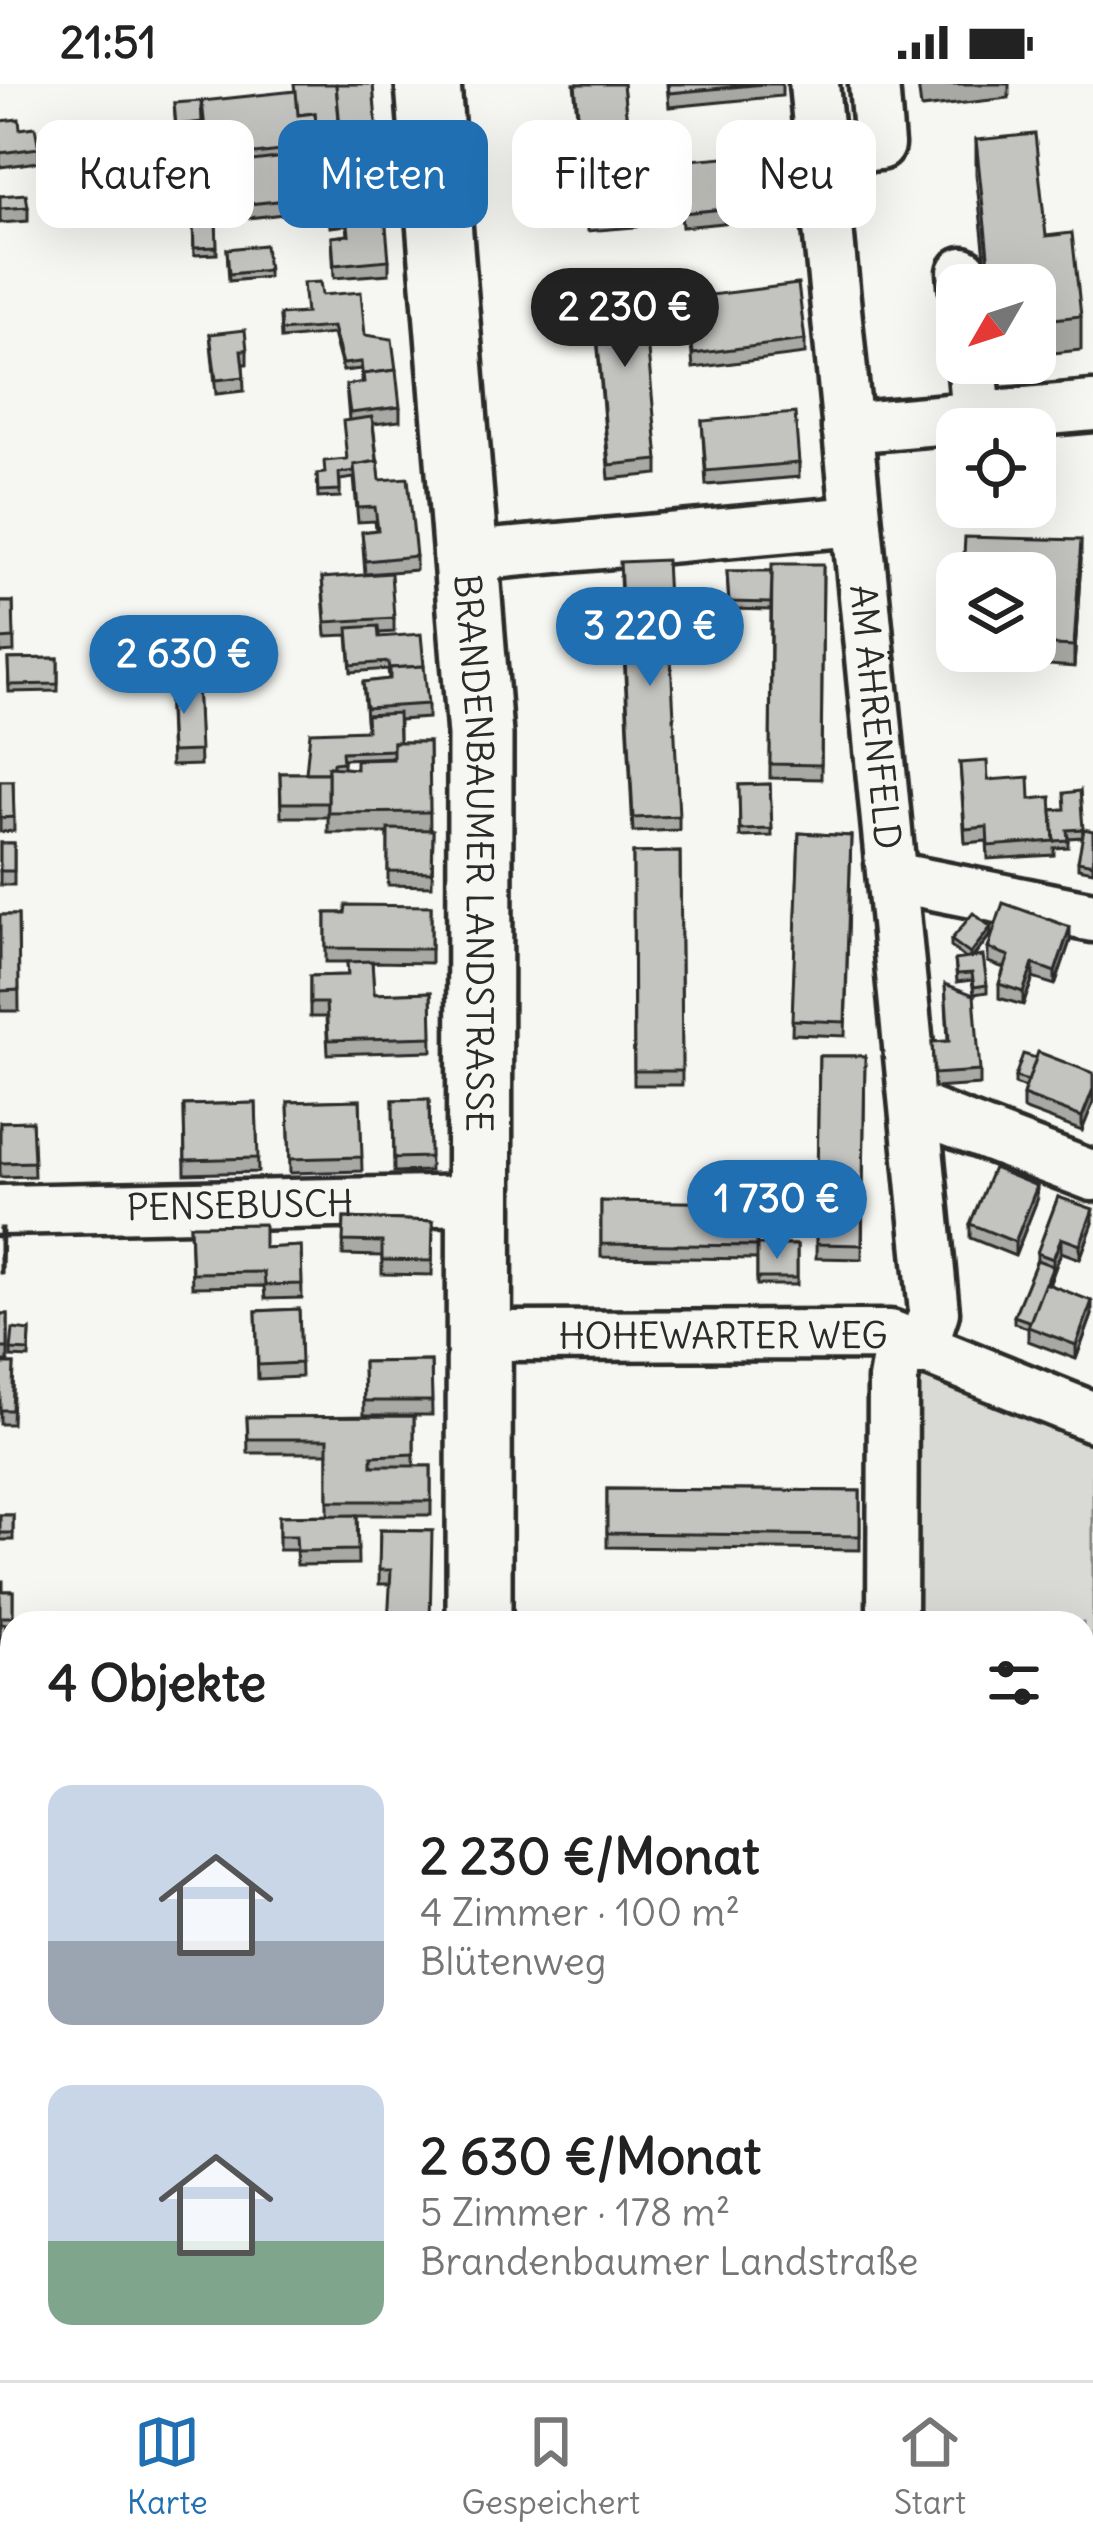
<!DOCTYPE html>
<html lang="de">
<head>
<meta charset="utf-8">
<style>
	body { margin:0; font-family:Delius,sans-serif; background:#f6f6f6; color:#222; height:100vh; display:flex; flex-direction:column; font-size:45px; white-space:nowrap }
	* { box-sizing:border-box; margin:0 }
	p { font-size:39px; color:#767676 }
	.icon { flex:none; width:66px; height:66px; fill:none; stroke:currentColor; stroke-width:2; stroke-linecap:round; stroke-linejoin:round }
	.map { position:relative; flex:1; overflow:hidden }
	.panel { position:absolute; left:0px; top:1527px; width:1095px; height:771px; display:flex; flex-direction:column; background:#fff; border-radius:36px 36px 0 0; box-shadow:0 12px 48px #0002 }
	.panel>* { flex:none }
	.top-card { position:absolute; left:36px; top:36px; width:1023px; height:108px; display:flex; gap:24px }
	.needle { width:78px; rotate:231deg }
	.controls { position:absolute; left:936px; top:180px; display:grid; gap:24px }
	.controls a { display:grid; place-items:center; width:120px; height:120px; border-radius:24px; background:#fff; box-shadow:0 12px 48px #0002; font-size:60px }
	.price { position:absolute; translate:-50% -102px; padding:0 27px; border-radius:42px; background:#1f6fb2; color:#fff; font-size:39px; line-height:78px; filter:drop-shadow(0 3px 6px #0008) }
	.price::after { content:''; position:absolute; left:50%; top:72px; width:36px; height:27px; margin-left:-18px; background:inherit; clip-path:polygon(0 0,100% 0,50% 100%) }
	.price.active { background:#222; color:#fff }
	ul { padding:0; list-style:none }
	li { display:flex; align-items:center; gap:36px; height:300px; padding:0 48px }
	li span { display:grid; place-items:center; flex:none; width:336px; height:240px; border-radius:24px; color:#555 }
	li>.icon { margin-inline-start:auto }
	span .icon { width:144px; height:144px; fill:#fffc; stroke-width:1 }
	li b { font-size:51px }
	h2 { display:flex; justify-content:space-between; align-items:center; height:144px; padding:0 48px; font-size:51px }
	.pill { padding:0 42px; border-radius:24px; background:#fff; box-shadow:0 12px 48px #0002; font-size:42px; line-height:108px }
	.pill.active { background:#1f6fb2; color:#fff }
	.status { display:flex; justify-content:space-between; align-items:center; height:84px; padding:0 60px; background:#fff; direction:ltr }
	.status svg { height:33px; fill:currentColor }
	.tabs { display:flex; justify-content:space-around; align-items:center; height:168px; border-top:3px solid #e0e0e0; background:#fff; font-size:33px; color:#767676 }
	.tabs a { display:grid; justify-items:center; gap:6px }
	.tabs .active { color:#1f6fb2 }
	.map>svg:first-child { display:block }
	.green { fill:#d9d9d5; stroke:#828280; stroke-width:3 }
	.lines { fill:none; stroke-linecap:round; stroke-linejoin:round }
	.minor-casing { stroke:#2b2b2b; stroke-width:57 }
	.major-casing { stroke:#2b2b2b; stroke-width:72 }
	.minor { stroke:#f6f6f2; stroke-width:48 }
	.major { stroke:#f6f6f2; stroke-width:63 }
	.wall { fill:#a8a8a5; stroke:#2b2b2b; stroke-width:3; fill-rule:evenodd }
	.shaded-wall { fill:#888886; stroke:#2b2b2b; stroke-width:3 }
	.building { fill:#c3c3c0; stroke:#2b2b2b; stroke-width:3 }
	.labels { text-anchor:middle; stroke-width:9; stroke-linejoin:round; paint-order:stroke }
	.street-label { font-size:36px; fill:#2b2b2b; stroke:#f6f6f2 }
</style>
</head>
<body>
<div class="status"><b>21:51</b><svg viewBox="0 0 49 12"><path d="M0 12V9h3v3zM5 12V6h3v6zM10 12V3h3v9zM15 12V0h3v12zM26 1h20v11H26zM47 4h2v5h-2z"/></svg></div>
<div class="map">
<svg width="1093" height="2296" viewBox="0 0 1093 2296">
	<rect width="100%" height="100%" fill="#f6f6f2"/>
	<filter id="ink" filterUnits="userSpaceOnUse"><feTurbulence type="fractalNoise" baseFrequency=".00833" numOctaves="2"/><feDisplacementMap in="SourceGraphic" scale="24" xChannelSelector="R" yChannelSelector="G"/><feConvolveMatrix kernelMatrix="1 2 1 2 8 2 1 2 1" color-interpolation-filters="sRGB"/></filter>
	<g filter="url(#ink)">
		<path class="green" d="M908 1279 1093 1349V2296H897L898 2286H1083V1539H902Z"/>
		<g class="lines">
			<defs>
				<g id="minor">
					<path id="s1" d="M814 0 934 1228 921 1267"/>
					<path d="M821 68 879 61 874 0"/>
					<path d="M963 188 964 201"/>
					<path d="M972 279 977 332"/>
					<path d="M847 344 1093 322"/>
					<path d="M470 472 856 437"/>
					<path d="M893 793 1093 833"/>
					<path d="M915 1024 1093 1092"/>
					<path id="s2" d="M0 1126 480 1116"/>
					<path id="s3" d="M480 1252 890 1251 1093 1333"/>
					<path d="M892 1539 893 1296 900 1256"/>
					<path d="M886 2296V2286"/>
				</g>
				<g id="major">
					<path id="s4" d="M428 0 480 651 479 1539"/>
					<path d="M473 2296V2286"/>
				</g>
			</defs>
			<use href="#minor" class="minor-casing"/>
			<use href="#major" class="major-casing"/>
			<use href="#minor" class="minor"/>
			<use href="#major" class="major"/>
		</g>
		<g class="wall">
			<path d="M574 0H623L636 143 588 147Z"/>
			<path d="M667 0H782V12L669 23Z"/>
			<path d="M918 0H1009V14L921 24Z"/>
			<path d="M174 19 377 51V71L350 74 352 89 389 176V190L334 194 332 153 348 151 347 141 330 143 328 125 248 134 246 113V115L214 119 212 95H208L203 45 176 48Z"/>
			<path d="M0 37 20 45 39 64V78L0 83Z"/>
			<path d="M976 56 1046 152 1081 232V266L1035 271V201H988L976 90Z"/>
			<path d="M677 77 775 120V134L682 143Z"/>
			<path d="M0 112 28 123V137L0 139Z"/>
			<path d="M216 137 217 170 194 171 193 138Z"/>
			<path d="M227 165 268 186V193L229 197Z"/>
			<path d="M592 195 658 376V390L609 395Z"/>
			<path d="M322 211 365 251 400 323V337L373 340 380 396 416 472V486L365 490 362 448 376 446 375 437 358 438 354 394 340 396V413L318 414 317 390 325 389 347 375 349 336 346 301 362 299 361 285 343 287 333 250 281 255 280 231 305 229Z"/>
			<path d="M687 214 805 256V270L693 284Z"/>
			<path d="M210 250 247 266V280H243L244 307 216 310Z"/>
			<path d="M702 337 799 379V393L706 401Z"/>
			<path d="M1081 476 1074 583 958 574V567H1035V489Z"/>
			<path d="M823 481 821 695 770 694 771 507V526L729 525 727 487H772Z"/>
			<path d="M620 492 679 732V746L633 748Z"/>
			<path d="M322 494 394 534V548L379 549V553L428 620V634L399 636V658H429L430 745 433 746 432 802 388 801V749H328V703V733H281L280 689H306L367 646 363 598 389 595 388 585 351 588 348 551 326 552ZM393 673V675L356 685 343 684V675Z"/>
			<path d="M0 518H13L14 568 0 569Z"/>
			<path d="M168 541H184L186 583 171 584Z"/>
			<path d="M58 574V607L9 608 8 575Z"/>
			<path d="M197 598 200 681 171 682 168 599Z"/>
			<path d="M960 679 988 696 1052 726 1065 725 1080 707 1083 753 1068 754V763L1054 764V771L988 775 987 757 965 759Z"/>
			<path d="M0 697H13L14 747 0 748Z"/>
			<path d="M770 700 772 752 740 753 739 701Z"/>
			<path d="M1093 747V787L1078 784V777Z"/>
			<path d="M799 749 851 752 845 952 792 950Z"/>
			<rect x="0" y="759" width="14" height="42"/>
			<path d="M680 768 682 1001H634L633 769Z"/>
			<path d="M431 822V879L372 878 374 910 431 908 432 967 328 970 326 933H310V892L348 891 347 878H326V829H345Z"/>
			<path d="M0 831H18L19 927H0Z"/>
			<path d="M991 850 973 874 987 901V908L974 910 972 896 957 898 955 876 966 875 951 863V856Z"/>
			<path d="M1070 857 1055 901 1033 894 1023 921 999 914V900L1004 884 988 878V864Z"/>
			<path d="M945 900 980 987V1001L934 1004 932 958 948 957Z"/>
			<path d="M819 972H865L862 1175 816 1174Z"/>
			<path d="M1036 974 1093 989 1082 1047 1023 1025V1011L1025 1004 1015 1000V993Z"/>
			<path d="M429 1015 430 1087 394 1088 393 1016Z"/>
			<path d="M360 1016 362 1087 290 1089 288 1018Z"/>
			<path d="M256 1019 258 1088 185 1090 184 1021Z"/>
			<path d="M32 1037 34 1092 0 1093V1038Z"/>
			<path d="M1058 1113 1093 1139 1080 1175 1061 1168 1049 1201 1092 1231 1076 1275 1028 1257V1244L1014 1239V1232L1037 1176V1169Z"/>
			<path d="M1037 1116 1015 1172 970 1154V1140Z"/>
			<path d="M601 1117 757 1161H797V1201H757V1175L601 1173Z"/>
			<path d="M344 1134 433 1137 432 1191 382 1190V1172L343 1171Z"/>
			<path d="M190 1141 264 1164 301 1162 302 1214 265 1215 264 1202 192 1203Z"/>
			<path d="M299 1225 301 1293 258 1295 256 1227Z"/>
			<rect x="0" y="1230" width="8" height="48"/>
			<path d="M30 1247 29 1274 11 1273V1266Z"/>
			<path d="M431 1277 432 1331H364L363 1278Z"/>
			<path d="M0 1280H14L12 1340H0Z"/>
			<path d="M414 1332V1382H431V1431H357L358 1480 297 1481 296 1466H279V1432L328 1431V1369H248L247 1333Z"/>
			<path d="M607 1405 860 1407V1466L607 1463Z"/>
			<rect x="0" y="1431" width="13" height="25"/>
			<path d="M380 1446 432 1447 390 1500H379Z"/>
			<path d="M0 1497 3 1507H13L12 1652H0V1574H6V1562H0Z"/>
			<rect x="0" y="1694" width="12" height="70"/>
			<path d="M0 1800H12L10 1859H0Z"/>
			<path d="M0 1954 5 1970 12 1971V2005H6L5 1975V1978L0 1977Z"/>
			<path d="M12 2169V2212H0V2170Z"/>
			<path d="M0 2244H12V2286H29V2289H0Z"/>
		</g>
		<g class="shaded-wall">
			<path d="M1081 456V476L1074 583V562Z"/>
			<path d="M991 843V850L970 877V870Z"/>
			<path d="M1070 843V857L1055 901V888Z"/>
			<path d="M1033 880V894L1023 921V908Z"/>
			<path d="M1093 1005V1019L1082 1047V1033Z"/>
			<path d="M1037 1102V1116L1015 1172V1158Z"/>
			<path d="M1093 1125V1139L1080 1175V1161Z"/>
			<path d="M1061 1154V1168L1033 1246 1053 1182V1175Z"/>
			<path d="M1092 1217V1231L1076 1275V1261Z"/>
		</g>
		<g class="building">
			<path d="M294 0H336L341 61 349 60 352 89 381 86 389 176 334 181 332 153 349 151 345 110 248 120 244 78 318 69 315 29 298 31Z"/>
			<path d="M336 0H373L377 51 341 54Z"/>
			<path d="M575 0H623L636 129 588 133Z"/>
			<path d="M668 0H764L669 9Z"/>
			<path d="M296 7 298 31 315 29 318 63 208 75 202 17Z"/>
			<path d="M201 17 202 38 176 41 174 19Z"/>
			<path d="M19 35 20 45 35 43 39 64 0 69V37Z"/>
			<path d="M1035 50 1046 152 1072 149 1081 232 1035 237V201H1017L1015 178 989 181 976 56Z"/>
			<path d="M770 69 775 120 682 129 677 77Z"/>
			<path d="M244 84 246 108 214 111 212 87Z"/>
			<path d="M26 110 28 123 0 125V112Z"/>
			<path d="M345 116 347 134 330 135 328 118Z"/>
			<path d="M216 137 217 163 194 164 193 138Z"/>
			<path d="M265 161 268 186 229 190 227 165Z"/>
			<path d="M641 190 658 376 609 381 592 195Z"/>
			<path d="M320 198 322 211 361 208 365 251 392 255 396 286 363 290V296L361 278 343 280 333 243 281 247 280 231 306 229 303 199Z"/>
			<path d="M798 200 805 256 693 270 687 214Z"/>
			<path d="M245 246 247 266H241L244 293 216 296 210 250Z"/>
			<path d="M396 286 400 323 350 329 346 301 364 298 363 290Z"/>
			<path d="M795 329 799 379 706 387 702 337Z"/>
			<path d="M372 333 377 377 354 381 355 387 339 389 340 406 318 407 317 390 325 389 324 377 347 375 343 337Z"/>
			<path d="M378 377 380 396 408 394 416 472 365 477 362 448 378 446 375 423 358 424 354 381Z"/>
			<path d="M965 453 1081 456 1074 562 1035 560V489H963Z"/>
			<path d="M666 476 679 732 633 734 620 478Z"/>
			<path d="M772 480H823L821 681 770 680Z"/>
			<path d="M727 487H772L771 519 729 518Z"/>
			<path d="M391 489 394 534 326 538 322 494Z"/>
			<path d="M0 518H13L14 554 0 555Z"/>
			<path d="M168 541H184L186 576 171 577Z"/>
			<path d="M378 542 379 553 421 550 424 582 390 584V591L388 578 351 581 348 544Z"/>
			<path d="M58 574V600L9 601 8 575Z"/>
			<path d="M424 582 428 620 366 624 363 598 390 595V584Z"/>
			<path d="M197 598 200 667 171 668 168 599Z"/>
			<path d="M398 629 399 658H393V666L342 668 343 678 333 679V683H328V689H306L310 648 367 646 366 631Z"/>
			<path d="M393 658H429L430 728 328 729V683L356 685V676L393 675Z"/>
			<path d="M987 677 988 696 1029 693 1030 715 1051 713 1054 757 988 762 987 743 965 745 960 679Z"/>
			<path d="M280 689H328V719H281Z"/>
			<path d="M0 697H13L14 733 0 734Z"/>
			<path d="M770 700 772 745 740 746 739 701Z"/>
			<path d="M1080 707 1083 745 1067 746 1068 756 1054 757 1052 726 1065 725 1064 709Z"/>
			<path d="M388 745 433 746 432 788 388 787Z"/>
			<path d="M1084 745 1093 747V780L1078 777Z"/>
			<path d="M799 749 851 752 845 938 792 936Z"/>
			<rect x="0" y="759" width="14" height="28"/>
			<path d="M680 768 682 987H634L633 769Z"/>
			<path d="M1003 819 1070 843 1055 888 1033 880 1023 908 999 900 1009 872 988 864Z"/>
			<path d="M346 821 431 822V865L326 864V829H345Z"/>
			<path d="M973 829 991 843 970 870 951 856Z"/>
			<path d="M0 831H18L19 906 0 907Z"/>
			<path d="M983 872 987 901 974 903 972 889 957 890 955 876Z"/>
			<path d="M372 877 374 910 431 908 432 953 328 956 326 919H310V892L348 891 347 878Z"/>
			<path d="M945 900 974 911 980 987 934 990 932 958 949 957Z"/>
			<path d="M1038 968 1093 989V1005L1082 1033 1023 1011Z"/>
			<path d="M1023 970 1036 974 1028 997 1015 993Z"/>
			<path d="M819 972H865L862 1161 816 1160Z"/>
			<path d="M429 1015 430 1073 394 1074 393 1016Z"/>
			<path d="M360 1016 362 1073 290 1075 288 1018Z"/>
			<path d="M256 1019 258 1074 185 1076 184 1021Z"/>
			<path d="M32 1037 34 1078 0 1079V1038Z"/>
			<path d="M993 1084 1037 1102 1015 1158 970 1140Z"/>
			<path d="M1058 1113 1093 1125 1080 1161 1061 1154 1053 1175 1037 1169Z"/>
			<path d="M601 1117 756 1119 757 1162 601 1160Z"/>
			<path d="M344 1134 433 1137 432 1177 382 1176V1158L343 1157Z"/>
			<path d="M264 1140V1164L301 1162 302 1200 265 1201 264 1188 192 1189 190 1141Z"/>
			<path d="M0 1144H3L2 1189H0Z"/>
			<rect x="757" y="1161" width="40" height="33"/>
			<path d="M1037 1176 1053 1182 1031 1238 1014 1232Z"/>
			<path d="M1045 1199 1092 1217 1076 1261 1028 1243Z"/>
			<path d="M299 1225 301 1279 258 1281 256 1227Z"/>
			<rect x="0" y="1230" width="8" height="34"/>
			<path d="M13 1245 30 1247 29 1267 11 1266Z"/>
			<path d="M431 1277 432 1317H364L363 1278Z"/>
			<path d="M0 1280H14L12 1326H0Z"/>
			<path d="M414 1332V1370L372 1372V1382H431V1417H328V1355H248L247 1333Z"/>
			<path d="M607 1405 860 1407V1452L607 1449Z"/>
			<rect x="0" y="1431" width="13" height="18"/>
			<path d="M357 1431 358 1466 297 1467 296 1452H279V1432Z"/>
			<path d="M380 1446 432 1447 430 1539H388L391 1486H379Z"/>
			<path d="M0 1497H3V1507H13V1533H0Z"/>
			<path d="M0 1540H10V1542H6V1555H0Z"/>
			<path d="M6 1542H12V1632H0V1574H6Z"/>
			<rect x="0" y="1694" width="12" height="56"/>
			<path d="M0 1800H12L10 1845H0Z"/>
			<path d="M0 1954H6L5 1970H0Z"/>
			<path d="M5 1970 12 1971V1998H6Z"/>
			<path d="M12 2169V2198H0V2170Z"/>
			<rect x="0" y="2244" width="12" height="31"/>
			<rect x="319" y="2286" width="69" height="10"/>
			<rect x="388" y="2286" width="34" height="10"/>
			<rect x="602" y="2286" width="256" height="10"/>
			<path d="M23 2290 47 2291V2296H23Z"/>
		</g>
	</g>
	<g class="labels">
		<g class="street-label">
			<text dy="13" stroke="none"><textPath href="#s1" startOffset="636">AM ÄHRENFELD</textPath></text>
			<text dy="13" stroke="none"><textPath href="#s4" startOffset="771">BRANDENBAUMER LANDSTRASSE</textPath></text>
			<text dy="13" stroke="none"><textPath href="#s2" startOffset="240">PENSEBUSCH</textPath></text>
			<text dy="13" stroke="none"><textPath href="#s3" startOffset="243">HOHEWARTER WEG</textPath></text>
		</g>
	</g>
</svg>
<div class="controls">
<a><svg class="needle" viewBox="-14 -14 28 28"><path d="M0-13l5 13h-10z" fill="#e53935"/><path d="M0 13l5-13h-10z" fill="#767676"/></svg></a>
<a><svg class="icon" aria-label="locate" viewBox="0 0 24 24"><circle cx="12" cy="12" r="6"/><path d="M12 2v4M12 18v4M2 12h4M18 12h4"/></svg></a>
<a><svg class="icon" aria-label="layers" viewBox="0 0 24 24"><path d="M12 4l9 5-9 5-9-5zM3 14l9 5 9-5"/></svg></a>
</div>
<b class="price active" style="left:625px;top:286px">2 230 €</b>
<b class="price" style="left:650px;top:605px">3 220 €</b>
<b class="price" style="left:184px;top:633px">2 630 €</b>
<b class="price" style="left:777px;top:1178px">1 730 €</b>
<div class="top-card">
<a class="pill">Kaufen</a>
<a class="pill active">Mieten</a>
<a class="pill">Filter</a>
<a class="pill">Neu</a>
</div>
<section class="panel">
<h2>4 Objekte<svg class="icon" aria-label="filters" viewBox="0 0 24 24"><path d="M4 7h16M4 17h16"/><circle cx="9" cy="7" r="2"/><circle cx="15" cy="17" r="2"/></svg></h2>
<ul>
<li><span style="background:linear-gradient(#c9d6e8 65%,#9aa5b1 0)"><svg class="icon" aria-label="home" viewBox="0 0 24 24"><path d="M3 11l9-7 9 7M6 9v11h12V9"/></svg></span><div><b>2 230 €/Monat</b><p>4 Zimmer · 100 m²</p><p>Blütenweg</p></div></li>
<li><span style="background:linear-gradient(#c9d6e8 65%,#7fa58c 0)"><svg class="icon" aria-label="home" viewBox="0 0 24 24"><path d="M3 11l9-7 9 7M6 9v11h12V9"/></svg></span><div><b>2 630 €/Monat</b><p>5 Zimmer · 178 m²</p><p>Brandenbaumer Landstraße</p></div></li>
</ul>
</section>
</div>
<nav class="tabs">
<a class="active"><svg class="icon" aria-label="map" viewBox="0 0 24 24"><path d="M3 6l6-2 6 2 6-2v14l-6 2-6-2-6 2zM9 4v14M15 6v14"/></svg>Karte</a>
<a><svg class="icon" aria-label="saved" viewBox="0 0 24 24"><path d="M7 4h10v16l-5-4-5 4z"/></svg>Gespeichert</a>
<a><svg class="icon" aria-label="home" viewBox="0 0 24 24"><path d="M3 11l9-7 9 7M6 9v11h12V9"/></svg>Start</a>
</nav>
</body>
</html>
